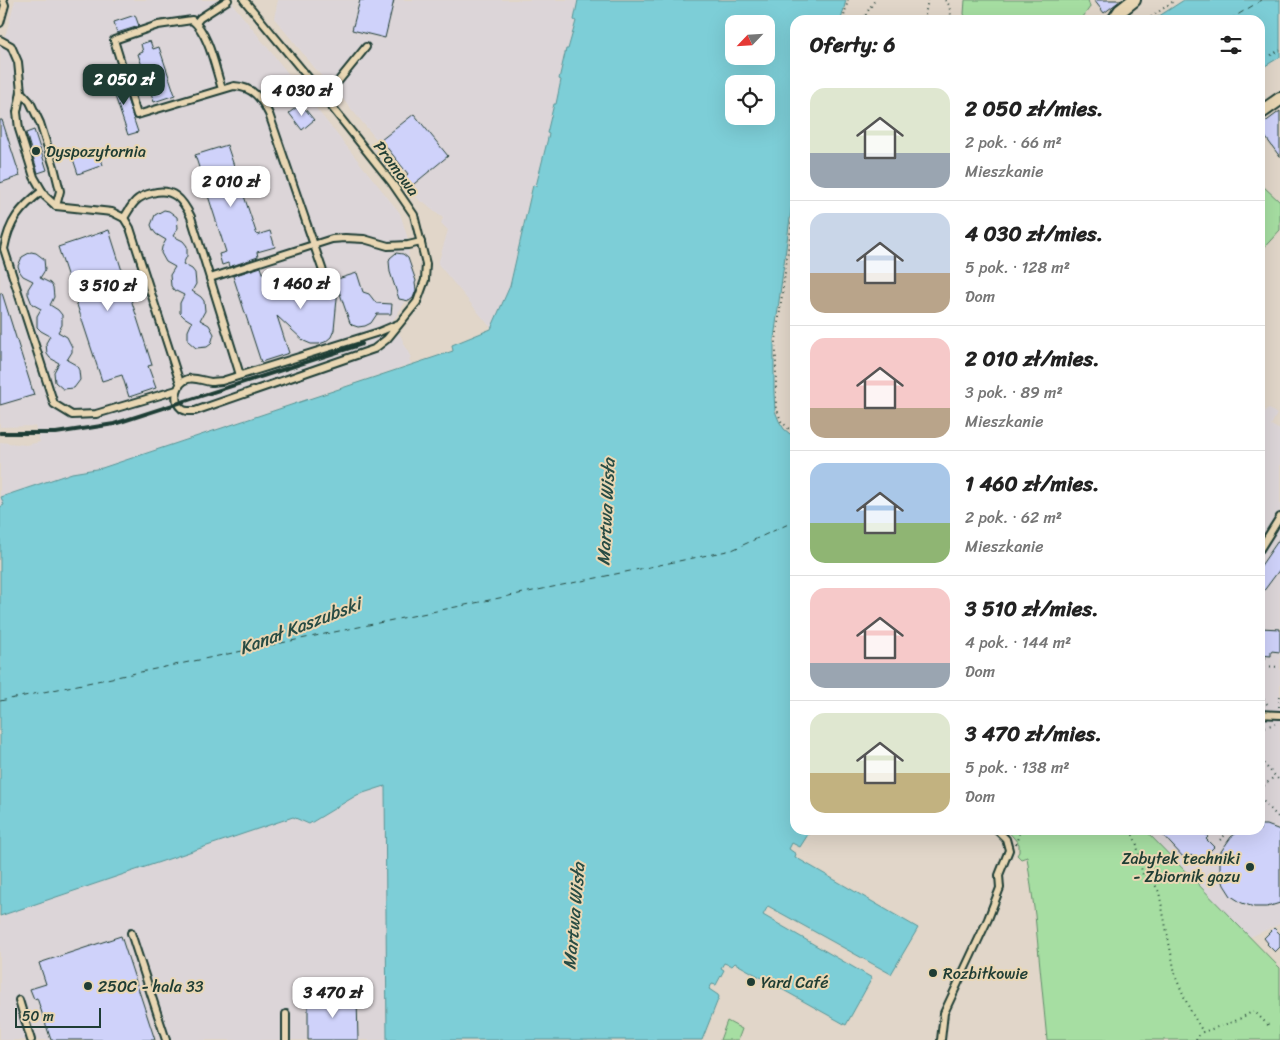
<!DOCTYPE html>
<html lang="pl">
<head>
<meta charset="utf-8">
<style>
	body { margin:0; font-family:Sriracha,sans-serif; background:#f2f2f2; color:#222; height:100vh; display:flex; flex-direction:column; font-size:19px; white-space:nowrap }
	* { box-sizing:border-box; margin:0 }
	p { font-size:16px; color:#767676 }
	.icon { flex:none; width:28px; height:28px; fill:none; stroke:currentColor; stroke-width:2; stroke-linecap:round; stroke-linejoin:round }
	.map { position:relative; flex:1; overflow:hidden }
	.sheet { position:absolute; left:790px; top:15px; width:475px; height:820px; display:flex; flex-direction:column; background:#fff; border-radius:15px; box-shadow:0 5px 20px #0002 }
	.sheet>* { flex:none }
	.needle { width:32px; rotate:245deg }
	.fabs { position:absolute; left:725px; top:15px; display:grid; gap:10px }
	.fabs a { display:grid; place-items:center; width:50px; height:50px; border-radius:10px; background:#fff; box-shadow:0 5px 20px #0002; font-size:25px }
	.scale { position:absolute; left:15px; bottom:12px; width:86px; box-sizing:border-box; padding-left:5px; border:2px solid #1f3d34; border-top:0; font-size:14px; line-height:18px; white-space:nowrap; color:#1f3d34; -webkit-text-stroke:4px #e9d7b4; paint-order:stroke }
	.price { position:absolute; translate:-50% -42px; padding:0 11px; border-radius:10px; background:#fff; color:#222; font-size:16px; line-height:32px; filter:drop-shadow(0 1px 2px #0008) }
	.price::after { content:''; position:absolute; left:50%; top:30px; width:15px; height:11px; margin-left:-8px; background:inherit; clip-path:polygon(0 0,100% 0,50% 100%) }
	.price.on { background:#1f3d34; color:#fff }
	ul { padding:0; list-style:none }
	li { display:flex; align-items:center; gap:15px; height:125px; padding:0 20px }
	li+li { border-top:1px solid #e0e0e0 }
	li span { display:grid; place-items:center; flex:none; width:140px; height:100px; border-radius:15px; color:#555 }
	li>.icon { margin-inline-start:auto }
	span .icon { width:60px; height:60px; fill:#fffc; stroke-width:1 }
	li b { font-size:21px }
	h2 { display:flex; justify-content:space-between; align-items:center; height:60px; padding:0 20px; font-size:21px }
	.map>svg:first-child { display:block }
	.built { fill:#dcd5d8 }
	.green { fill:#a6dea2; stroke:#628e6b }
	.water { fill:#7dced7; stroke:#579496; fill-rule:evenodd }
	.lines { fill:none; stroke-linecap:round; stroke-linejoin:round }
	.ferry { stroke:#284c44; stroke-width:1; stroke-dasharray:6 5; stroke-linecap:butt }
	.building { fill:#cfd2fa; stroke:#1f3d34 }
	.service-casing { stroke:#1f3d34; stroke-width:10 }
	.minor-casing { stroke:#1f3d34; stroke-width:16 }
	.path { stroke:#1f3d34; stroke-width:2; stroke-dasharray:1 4; stroke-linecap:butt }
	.service { stroke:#e9d7b4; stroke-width:6 }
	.minor { stroke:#e9d7b4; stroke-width:12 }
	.rail { stroke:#1f3d34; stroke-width:4 }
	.poi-dot { fill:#1f3d34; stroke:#e9d7b4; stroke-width:2 }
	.labels { text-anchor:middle; stroke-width:4; stroke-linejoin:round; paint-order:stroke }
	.poi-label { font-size:16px; fill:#1f3d34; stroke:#e9d7b4; text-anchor:start }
	.street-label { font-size:16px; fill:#1f3d34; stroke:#e9d7b4 }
	.water-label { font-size:18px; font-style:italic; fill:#284c44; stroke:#e9d7b4 }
</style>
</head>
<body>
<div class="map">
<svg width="1280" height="1040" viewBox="0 0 1280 1040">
	<rect width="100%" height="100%" fill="#e1d6c9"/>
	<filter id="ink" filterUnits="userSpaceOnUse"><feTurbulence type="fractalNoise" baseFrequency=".02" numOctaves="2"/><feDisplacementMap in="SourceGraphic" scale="10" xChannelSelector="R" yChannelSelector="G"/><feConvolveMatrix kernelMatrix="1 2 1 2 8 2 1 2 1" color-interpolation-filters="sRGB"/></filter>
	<g filter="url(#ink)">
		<g class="built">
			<path d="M15 0H232L235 7 400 213 407 236 409 258 416 281V290L415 297 406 301 393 320 411 358H409L411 364 102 468 72 473 1 497 4 505 0 507V442L26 445 40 442 35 426 0 427V44L6 33Z"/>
			<path d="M278 0H578L574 19 576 20 559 80H562L556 105H554L548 133 549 134 536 186 532 185 510 286 492 329 438 264 448 230 441 223 443 218 424 202H421L409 188 402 179 408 173 381 140H377L342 98 340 99 274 18Z"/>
			<path d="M1268 408 1277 414 1271 425 1280 430V924L1250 937 1145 830H1260V417Z"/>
			<path d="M385 786 387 1040H0V916L293 817 309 824 357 795Z"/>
		</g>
		<g class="green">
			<path d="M965 0H1088L1090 7 1081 20H967L964 14Z"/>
			<path d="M1263 186 1280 202V230L1260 252V189Z"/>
			<path d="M1007 830H1145L1280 968V1040H1047L1035 915 1027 857 1021 859 1017 855 1019 852V844Z"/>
			<path d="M727 1021 742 1029 738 1040H720Z"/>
		</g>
		<g class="water">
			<path d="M578 0H846L841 20H795V193L792 203 774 339V393L775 411 779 421 784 429 795 438V830H804L809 833 800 847 792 843 789 849 796 854 795 857 918 928 891 974 768 906 763 915 872 978 846 1025 735 963 732 966 724 963 721 968 724 970 716 985 712 984 709 989 718 995 719 997 702 1040H387L385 786 357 795 309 824 293 817 0 916V507L4 505 1 497 72 473 102 468 453 351 452 345 491 329 510 286 533 185 536 186 549 134 547 133 554 104H556L561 80 559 79 566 49H568L576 21 574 20ZM734 24H766V56H734ZM734 84H766V116H734Z"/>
			<path d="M1184 0H1280V57L1260 69V20H1153Z"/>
		</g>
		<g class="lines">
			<g class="ferry">
				<path d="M1229 20 1262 0"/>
				<path d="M0 701 732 550 795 521"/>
			</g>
		</g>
		<g class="building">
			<path d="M360 0H394L385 38 352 30Z"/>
			<path d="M1094 0H1121L1104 13Z"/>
			<path d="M135 15 139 26 117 33 114 22Z"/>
			<path d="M150 41 153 49 159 47 175 95 154 102 138 54 143 52 141 44Z"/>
			<path d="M120 78 138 132 128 135 110 81Z"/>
			<path d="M301 104 314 120 302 130 289 113Z"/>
			<path d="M1280 111V157L1264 135 1260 138V126Z"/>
			<path d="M414 114 448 156 409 188 402 179 408 174 381 140Z"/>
			<path d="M0 120H2L20 176 0 183Z"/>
			<path d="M34 130 47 170 38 173 26 133Z"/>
			<path d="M227 145 257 235 270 231 275 247 257 252 258 257 229 267 228 263 222 265 219 254 226 252 195 155Z"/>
			<path d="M98 151 103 165 78 174 73 159Z"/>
			<path d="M164 210 169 211 177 217 178 228 173 236 183 241 187 246V256L183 264 192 269 195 273 196 284 192 291 201 297 204 301 205 311 200 320 209 325 214 334 211 344 207 347 196 348 188 341V331L192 322 184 317 180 313V303L184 295 174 290 171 286 170 275 175 267 166 262 161 253 162 247 166 240 156 234 153 230 151 225 155 215Z"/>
			<path d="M109 230 152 365 148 366 156 388 129 397 122 375 102 381 58 247Z"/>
			<path d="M31 252 36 253 44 259 45 270 40 278 50 283 53 287 54 297 50 305 58 310 62 315V325L58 332 67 337 72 347V352L67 360 76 365 79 370 80 380 74 388 63 389 55 382 54 372 59 363 50 358 47 354 46 343 50 336 41 331 37 327V316L41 309 32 304 28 294V289L33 281 23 276 20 272 18 266 22 257Z"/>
			<path d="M396 253 403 254 408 258 416 281 415 283 416 290 413 298 409 301 399 299 390 272 389 261 390 258Z"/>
			<path d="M261 267 270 293 320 277 322 283 327 285 331 281 357 273 363 292 369 294 376 303 392 304 391 314H377L371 323 365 326 358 327 352 325 350 323 338 288 334 330 331 337 325 342 319 344H311L304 341 277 316 289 353 261 362 233 276Z"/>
			<path d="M0 293H2L34 395 0 405Z"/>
			<path d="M1280 538V569L1260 596V567Z"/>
			<path d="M1260 628 1280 629V652L1271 651V656L1260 655Z"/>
			<path d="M1260 825H1267L1280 830V903L1267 907H1254L1242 903 1231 896 1224 885 1220 873V853L1231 837 1241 830H1260Z"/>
			<path d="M1158 830H1202L1208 837 1206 839 1214 847 1199 862 1191 855 1186 860Z"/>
			<path d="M1274 928 1280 934V947L1275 952 1267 944 1268 943 1264 938Z"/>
			<path d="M121 936 155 1040H51L37 998 34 999 30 989 46 984 39 963Z"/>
			<path d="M357 998 358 1040H308V999Z"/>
		</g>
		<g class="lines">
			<defs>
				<g id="service">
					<path d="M244 0 307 76 392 183 414 215 426 264 425 280 417 302 387 339 374 349 195 411C190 411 184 412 181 408 172 400 177 382 188 379 195 377 203 381 211 382 214 382 219 381 222 381L379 332 398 324"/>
					<path d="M0 23 5 5 3 0"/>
					<path d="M196 23 200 18 228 0"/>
					<path d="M0 40 11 46 18 62 21 92 17 112 19 129 34 177 45 196 56 206 112 212 124 218 130 228 180 383"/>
					<path d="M222 89C215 68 209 33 192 20L158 25 114 40 137 115 234 86C253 87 261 98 269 114L326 280"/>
					<path d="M21 92 30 102 40 123 54 167 60 191 56 206"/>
					<path d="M323 96 332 89 366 47"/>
					<path d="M42 191C20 208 9 221 4 249L54 404 72 415 96 414 177 390"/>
					<path d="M124 218C128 212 132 203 138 199 142 196 148 194 152 193 173 187 183 200 191 217L240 375"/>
					<path d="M210 278 332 239 345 238 364 239 388 246 408 245 421 242"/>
					<path d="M1260 549 1280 517"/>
					<path d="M1260 714 1280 715"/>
					<path d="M131 933 166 1040"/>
					<path d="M19 1000 31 1040"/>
					<path d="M286 1014V1040"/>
					<path d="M941 1040 944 1013 988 919 1000 888 999 875 1009 850 1006 839 997 830"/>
				</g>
				<g id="minor">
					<path d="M1114 20 1120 11 1134 0"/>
					<path d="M1260 113 1280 99"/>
				</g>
			</defs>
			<use href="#service" class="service-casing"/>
			<use href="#minor" class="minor-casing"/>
			<g class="path">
				<path d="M945 0 949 5 952 20"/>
				<path d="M843 20 848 0"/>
				<path d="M865 20 866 14 875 0"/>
				<path d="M924 20 928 0"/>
				<path d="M1147 20 1175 0"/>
				<path d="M1271 55 1280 50"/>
				<path d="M795 198 776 340V407L781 421 795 435"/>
				<path d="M1260 657 1266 658"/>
				<path d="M1260 666 1280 667"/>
				<path d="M1260 690 1263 699 1268 705"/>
				<path d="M1279 707 1280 696"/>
				<path d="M1260 728 1275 724"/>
				<path d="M1260 760 1280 781"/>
				<path d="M1260 789 1275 776"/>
				<path d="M1260 798 1280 819"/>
				<path d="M1131 830 1137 845 1142 872 1143 875 1151 877 1159 892 1176 978 1190 1010 1203 1032"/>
				<path d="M1220 840 1230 830"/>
				<path d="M1016 844 1020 830"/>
				<path d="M1196 1040 1198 1036 1203 1032 1235 1021 1254 1011 1270 1027"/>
			</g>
			<use href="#service" class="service"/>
			<use href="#minor" class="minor"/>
			<path class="rail" d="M0 433H56L114 424 362 344"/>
		</g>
	</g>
	<g class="poi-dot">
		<circle cx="36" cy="151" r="5"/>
		<circle cx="1250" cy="867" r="5"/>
		<circle cx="933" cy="973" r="5"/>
		<circle cx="751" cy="982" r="5"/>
		<circle cx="88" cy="986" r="5"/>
	</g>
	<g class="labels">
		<g class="poi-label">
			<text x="46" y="157">Dyspozytornia</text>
			<text x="1240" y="864" text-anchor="end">Zabytek techniki<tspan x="1240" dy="18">- Zbiornik gazu</tspan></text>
			<text x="943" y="979">Rozbitkowie</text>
			<text x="761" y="988">Yard Café</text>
			<text x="98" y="992">250C - hala 33</text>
		</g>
		<g class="street-label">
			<text transform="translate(397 168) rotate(53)" y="6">Promowa</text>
		</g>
		<g class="water-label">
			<text transform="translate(606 512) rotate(-87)" y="6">Martwa Wisła</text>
			<text transform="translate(300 626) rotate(-21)" y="6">Kanał Kaszubski</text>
			<text transform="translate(574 916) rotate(-85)" y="6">Martwa Wisła</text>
		</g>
	</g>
</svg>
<div class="fabs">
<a><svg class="needle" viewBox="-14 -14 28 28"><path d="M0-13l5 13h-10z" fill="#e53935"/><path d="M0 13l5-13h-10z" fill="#767676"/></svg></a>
<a><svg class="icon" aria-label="locate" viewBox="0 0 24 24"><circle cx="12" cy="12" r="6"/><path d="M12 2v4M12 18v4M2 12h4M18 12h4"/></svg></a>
</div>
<div class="scale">50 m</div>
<b class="price on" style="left:124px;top:106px">2 050 zł</b>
<b class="price" style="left:302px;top:117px">4 030 zł</b>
<b class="price" style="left:231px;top:208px">2 010 zł</b>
<b class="price" style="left:301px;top:310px">1 460 zł</b>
<b class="price" style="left:108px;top:312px">3 510 zł</b>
<b class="price" style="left:333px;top:1019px">3 470 zł</b>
<section class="sheet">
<h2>Oferty: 6<svg class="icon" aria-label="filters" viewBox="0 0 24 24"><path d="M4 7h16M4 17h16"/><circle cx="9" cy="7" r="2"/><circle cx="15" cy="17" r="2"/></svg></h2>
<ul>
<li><span style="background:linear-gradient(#dfe7d0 65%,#9aa5b1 0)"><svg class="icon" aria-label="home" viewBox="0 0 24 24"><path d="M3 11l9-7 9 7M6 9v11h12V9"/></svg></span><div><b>2 050 zł/mies.</b><p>2 pok. · 66 m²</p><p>Mieszkanie</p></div></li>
<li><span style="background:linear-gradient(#c9d6e8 60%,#b9a48a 0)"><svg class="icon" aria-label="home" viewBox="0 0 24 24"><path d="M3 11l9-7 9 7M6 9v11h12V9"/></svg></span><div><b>4 030 zł/mies.</b><p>5 pok. · 128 m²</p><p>Dom</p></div></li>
<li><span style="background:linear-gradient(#f6c9c9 70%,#b9a48a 0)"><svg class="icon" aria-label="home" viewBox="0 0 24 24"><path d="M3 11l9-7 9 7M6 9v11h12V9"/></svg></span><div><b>2 010 zł/mies.</b><p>3 pok. · 89 m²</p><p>Mieszkanie</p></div></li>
<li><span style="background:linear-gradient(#a9c7e8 60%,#8fb573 0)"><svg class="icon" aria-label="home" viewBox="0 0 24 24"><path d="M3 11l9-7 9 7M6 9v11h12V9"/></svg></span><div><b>1 460 zł/mies.</b><p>2 pok. · 62 m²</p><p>Mieszkanie</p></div></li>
<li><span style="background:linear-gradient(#f6c9c9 75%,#9aa5b1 0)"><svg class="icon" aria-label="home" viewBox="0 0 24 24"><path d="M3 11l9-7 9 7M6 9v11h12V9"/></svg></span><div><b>3 510 zł/mies.</b><p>4 pok. · 144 m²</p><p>Dom</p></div></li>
<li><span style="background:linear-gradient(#dfe7d0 60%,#c2b280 0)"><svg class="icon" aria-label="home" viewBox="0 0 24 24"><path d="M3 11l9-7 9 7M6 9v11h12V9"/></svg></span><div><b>3 470 zł/mies.</b><p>5 pok. · 138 m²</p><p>Dom</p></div></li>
</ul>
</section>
</div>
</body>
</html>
